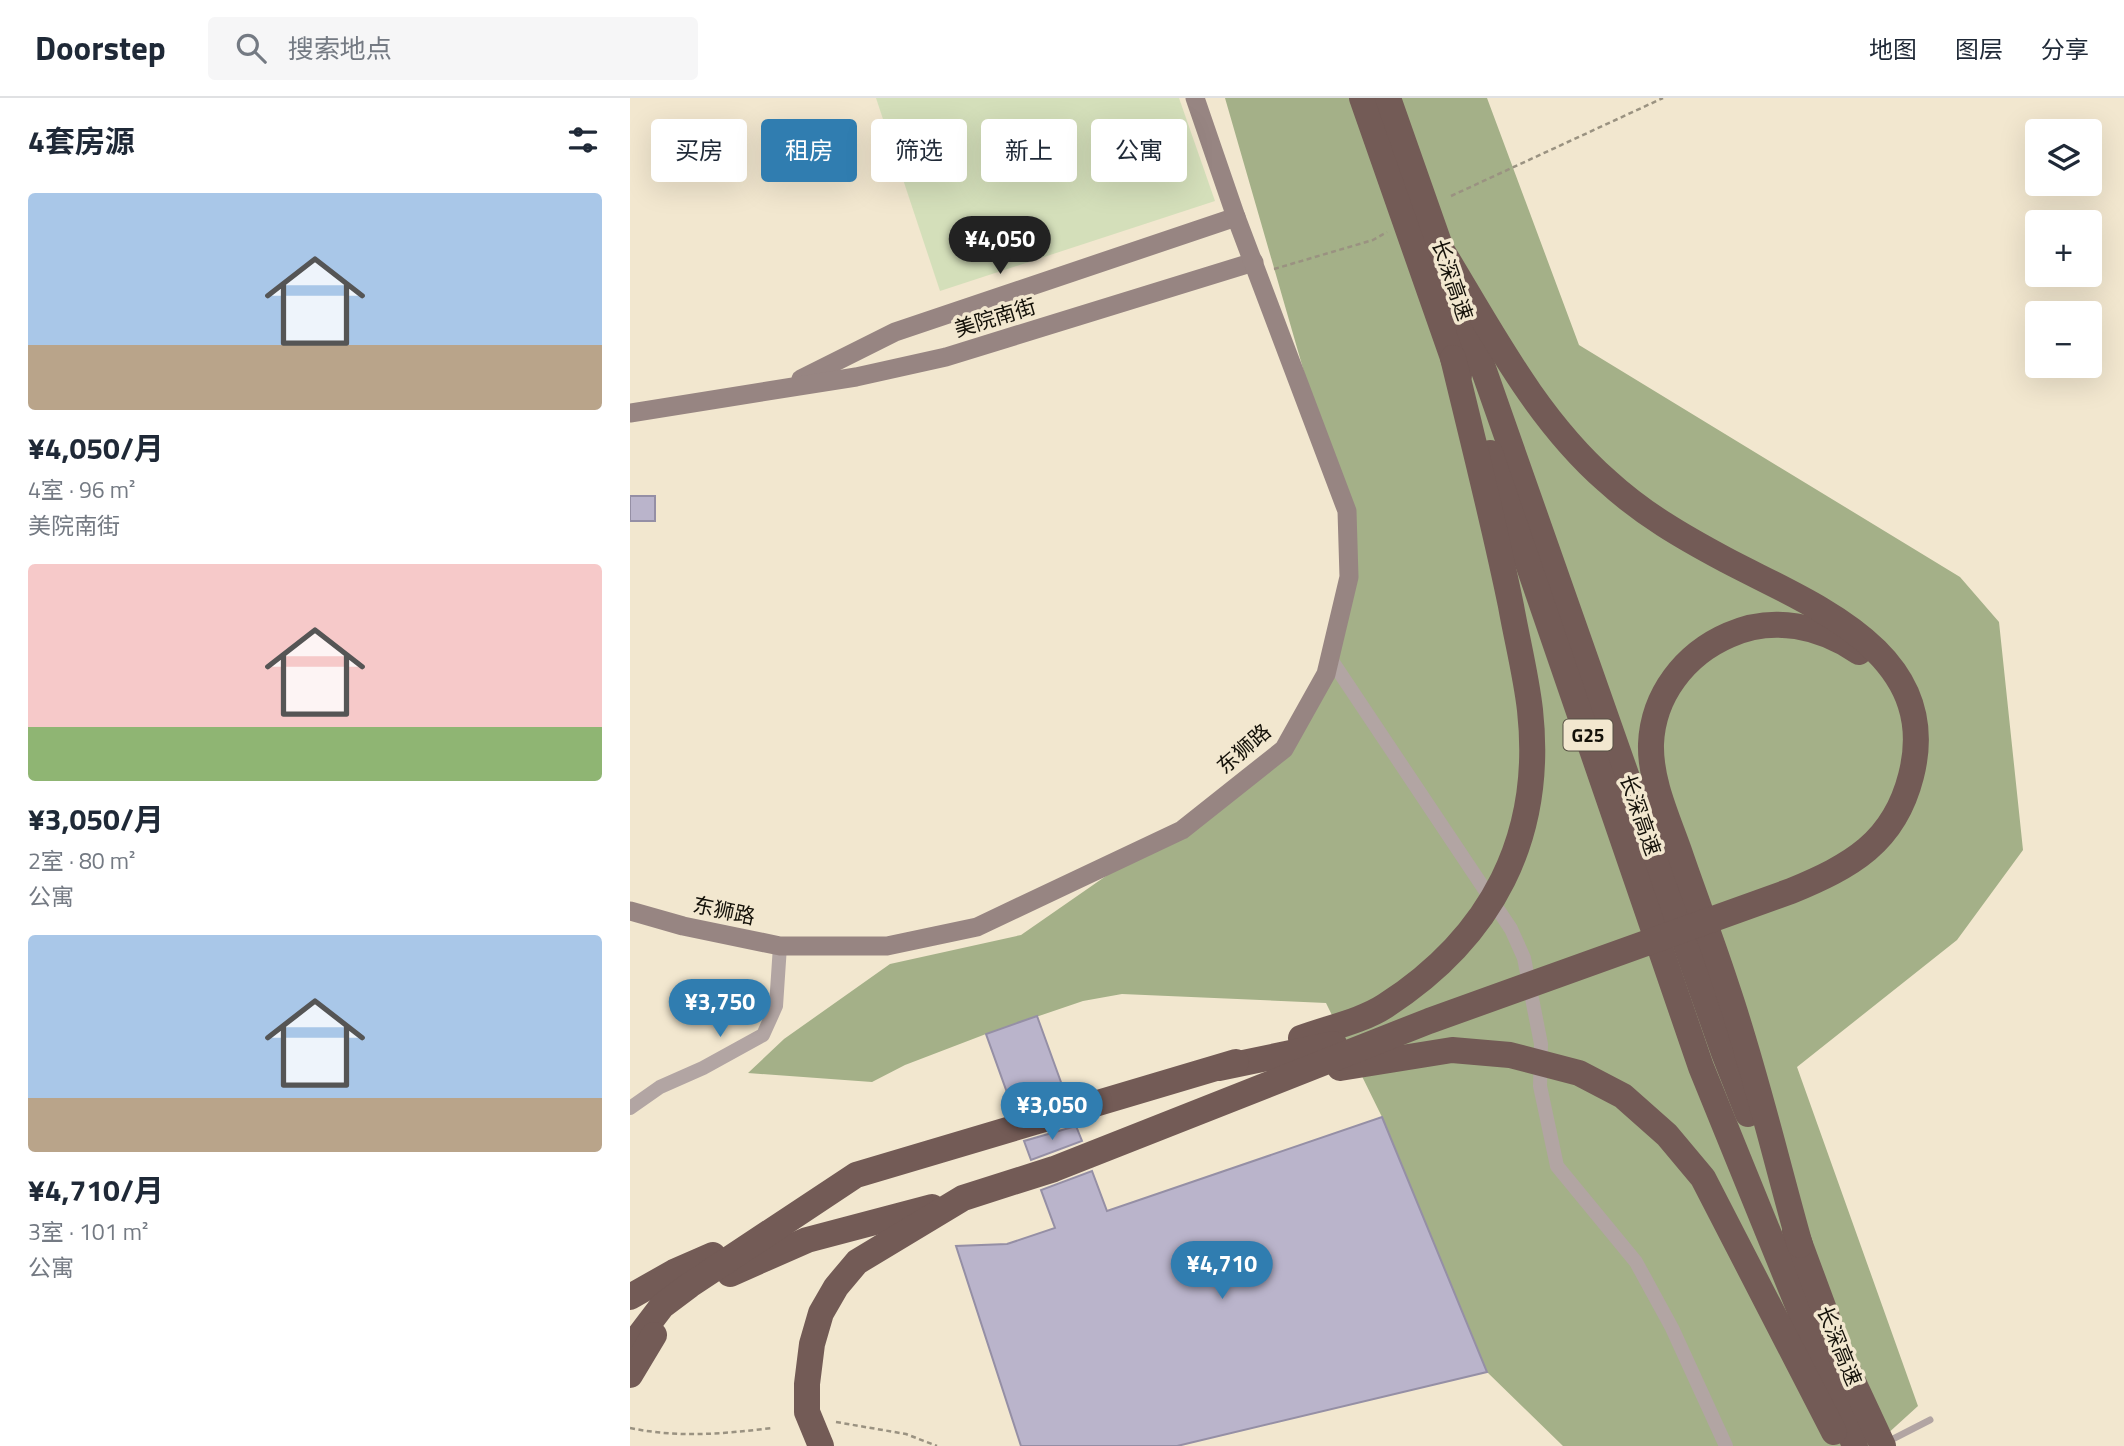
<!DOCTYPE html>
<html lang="zh">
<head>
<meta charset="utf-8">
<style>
	body { margin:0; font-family:"Titillium Web","Noto Sans SC",sans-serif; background:#f6f6f7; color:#1f2937; height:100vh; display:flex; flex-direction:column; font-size:26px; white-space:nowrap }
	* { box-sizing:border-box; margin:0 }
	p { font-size:23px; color:#747a83 }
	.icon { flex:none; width:38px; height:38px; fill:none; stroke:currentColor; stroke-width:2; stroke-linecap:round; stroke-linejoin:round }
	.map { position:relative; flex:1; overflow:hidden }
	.side { display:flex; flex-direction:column; background:#fff; width:630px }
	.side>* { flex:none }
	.banner { position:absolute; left:21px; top:21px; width:665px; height:63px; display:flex; gap:14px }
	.controls { position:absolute; left:1395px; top:21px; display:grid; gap:14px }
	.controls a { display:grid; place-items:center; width:77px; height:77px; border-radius:7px; background:#fff; box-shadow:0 7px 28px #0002; font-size:35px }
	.price { position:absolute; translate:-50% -60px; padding:0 16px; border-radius:24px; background:#307db0; color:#fff; font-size:23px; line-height:46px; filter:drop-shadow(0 2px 4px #0008) }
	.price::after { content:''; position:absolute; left:50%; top:42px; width:21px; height:16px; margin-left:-10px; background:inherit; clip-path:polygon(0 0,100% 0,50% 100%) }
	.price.active { background:#222; color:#fff }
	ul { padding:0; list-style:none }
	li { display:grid; align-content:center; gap:14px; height:371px; padding:0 28px }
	li span { display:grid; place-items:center; height:217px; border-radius:7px; color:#555 }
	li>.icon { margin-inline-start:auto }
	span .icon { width:126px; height:126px; fill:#fffc; stroke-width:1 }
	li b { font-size:30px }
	h2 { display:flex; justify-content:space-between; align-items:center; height:84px; padding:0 28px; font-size:30px }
	.pill { padding:0 24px; border-radius:7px; background:#fff; box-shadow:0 7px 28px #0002; font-size:24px; line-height:63px }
	.pill.active { background:#307db0; color:#fff }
	header { display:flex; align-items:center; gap:42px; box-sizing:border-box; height:98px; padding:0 35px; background:#fff; border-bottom:2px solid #e0e1e3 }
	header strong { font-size:33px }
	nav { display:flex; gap:38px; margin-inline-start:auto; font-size:24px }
	.search { width:490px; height:63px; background:#f6f6f7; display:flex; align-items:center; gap:18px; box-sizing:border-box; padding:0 24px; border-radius:7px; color:#747a83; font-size:26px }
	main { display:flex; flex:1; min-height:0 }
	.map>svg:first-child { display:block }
	.green { fill:#d4dfba }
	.forest { fill:#a4b088 }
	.building { fill:#bab4cb; stroke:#958fa5; stroke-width:2 }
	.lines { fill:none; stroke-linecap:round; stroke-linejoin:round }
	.path { stroke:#9a9281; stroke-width:2.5; stroke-dasharray:5 3.5; stroke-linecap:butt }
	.lane { stroke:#b2a5a3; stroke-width:7 }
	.street { stroke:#b2a5a3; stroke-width:14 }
	.secondary { stroke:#978582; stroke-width:19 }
	.highway { stroke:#735b56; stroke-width:26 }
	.labels { text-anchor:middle; stroke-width:7; stroke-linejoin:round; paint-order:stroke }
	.shield { fill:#f2e7cf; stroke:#575144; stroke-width:2 }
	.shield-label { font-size:19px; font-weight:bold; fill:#141109 }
	.street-label { font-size:21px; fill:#141109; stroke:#f2e7cf }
</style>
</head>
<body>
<header>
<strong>Doorstep</strong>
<div class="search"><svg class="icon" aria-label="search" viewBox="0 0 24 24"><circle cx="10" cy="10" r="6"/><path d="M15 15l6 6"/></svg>搜索地点</div>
<nav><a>地图</a><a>图层</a><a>分享</a></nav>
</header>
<main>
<section class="side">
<h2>4套房源<svg class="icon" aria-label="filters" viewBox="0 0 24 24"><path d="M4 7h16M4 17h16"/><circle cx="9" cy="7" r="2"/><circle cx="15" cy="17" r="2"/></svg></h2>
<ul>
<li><span style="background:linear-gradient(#a9c7e8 70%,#b9a48a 0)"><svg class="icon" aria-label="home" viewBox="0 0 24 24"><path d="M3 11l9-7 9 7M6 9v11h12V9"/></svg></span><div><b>¥4,050/月</b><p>4室 · 96 m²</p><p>美院南街</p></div></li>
<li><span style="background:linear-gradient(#f6c9c9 75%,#8fb573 0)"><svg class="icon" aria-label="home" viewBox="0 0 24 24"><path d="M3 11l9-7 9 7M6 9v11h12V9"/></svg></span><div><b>¥3,050/月</b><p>2室 · 80 m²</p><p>公寓</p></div></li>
<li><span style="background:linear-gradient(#a9c7e8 75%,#b9a48a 0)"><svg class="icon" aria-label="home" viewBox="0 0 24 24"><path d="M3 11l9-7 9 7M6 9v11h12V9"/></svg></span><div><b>¥4,710/月</b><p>3室 · 101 m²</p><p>公寓</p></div></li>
</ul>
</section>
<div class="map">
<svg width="1494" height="1348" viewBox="0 0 1494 1348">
	<rect width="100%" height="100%" fill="#f2e7cf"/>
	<path class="green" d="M246 0H549L585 103 310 193Z"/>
	<path class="forest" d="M595 0H857L949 247 1330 479 1369 524 1393 752 1327 842 1167 969 1288 1308 1244 1348H933L857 1274 752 1019 696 905 492 896 453 903 356 936 275 967 242 984 118 975 154 941 260 866 391 837 525 744 654 651 700 560 719 479 706 385Z"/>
	<g class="building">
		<rect x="0" y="398" width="25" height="25"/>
		<path d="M407 918 436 998 384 1014 356 936Z"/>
		<path d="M752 1019 857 1274 547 1348H391L326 1148 377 1146 425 1130 411 1092 462 1073 477 1113Z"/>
		<path d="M446 1028 452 1043 401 1062 394 1043Z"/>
	</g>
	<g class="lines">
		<g class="path">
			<path d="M821 98 1033 0"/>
			<path d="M644 171 743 142 757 134"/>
			<path d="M206 1324 276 1336 307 1348"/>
			<path d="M0 1330C49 1340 92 1336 142 1330"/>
		</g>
		<path class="lane" d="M1257 1344 1300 1322"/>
		<g class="street">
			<path d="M700 560 881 831 894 860 911 946 910 988 927 1068 1006 1164 1042 1230 1096 1348"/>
			<path d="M0 1010 30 989 73 970 133 937 146 908 150 848"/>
		</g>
		<g class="secondary">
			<path d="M171 281 265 234 606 119"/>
			<path d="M0 315 226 279 316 259 624 164"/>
			<path d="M0 813 53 828 150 848H257L347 829 552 732 654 651 696 576 719 479 717 413 606 119 565 0"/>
		</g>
		<g class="highway">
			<path d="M732 0 829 277"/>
			<path d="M758 0 1094 955 1118 1016"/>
			<path d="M860 355 1071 969 1225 1348"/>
			<path d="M671 940C698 930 732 923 755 908 862 839 914 739 900 612 896 577 887 542 881 508 864 425 843 343 823 260"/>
			<path d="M589 970 704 946"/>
			<path d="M710 970 822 952 880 957 949 975 993 998 1037 1037 1073 1080 1204 1334"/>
			<path d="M1165 1133 1212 1260 1253 1348"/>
			<path d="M1170 1147C1146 1062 1126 976 1098 893 1083 846 1065 800 1049 753 1037 719 1020 683 1021 646 1023 597 1055 556 1099 537 1143 517 1191 528 1229 554"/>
			<path d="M100 1176 177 1142 302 1109"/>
			<path d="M0 1199 44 1174 83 1157"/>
			<path d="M0 1250 32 1208 60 1187 226 1077 606 964"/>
			<path d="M0 1277 24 1237"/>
			<path d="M191 1348 177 1314V1286L182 1246 191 1215 206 1189 227 1164 333 1100 424 1071 799 923 1161 793C1221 768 1264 745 1281 678 1313 554 1181 507 1096 462 1053 439 1013 416 977 383 905 320 860 231 811 151"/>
		</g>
	</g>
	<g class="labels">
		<rect class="shield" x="933.5" y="621.5" width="49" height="31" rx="5"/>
		<g class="shield-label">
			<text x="958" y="644">G25</text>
		</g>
		<g class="street-label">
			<text transform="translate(822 182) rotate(71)" y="7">长深高速</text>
			<text transform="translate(365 220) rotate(-17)" y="7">美院南街</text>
			<text transform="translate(614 651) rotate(-41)" y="7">东狮路</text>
			<text transform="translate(1010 717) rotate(71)" y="7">长深高速</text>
			<text transform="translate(94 813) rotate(12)" y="7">东狮路</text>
			<text transform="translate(1209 1248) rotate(68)" y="7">长深高速</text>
		</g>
	</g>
</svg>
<div class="controls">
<a><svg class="icon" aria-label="layers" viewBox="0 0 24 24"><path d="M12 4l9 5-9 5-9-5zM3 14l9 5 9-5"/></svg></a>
<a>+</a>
<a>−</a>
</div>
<b class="price active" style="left:370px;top:178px">¥4,050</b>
<b class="price" style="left:90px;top:941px">¥3,750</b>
<b class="price" style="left:422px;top:1044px">¥3,050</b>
<b class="price" style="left:592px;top:1203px">¥4,710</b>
<div class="banner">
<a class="pill">买房</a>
<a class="pill active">租房</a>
<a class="pill">筛选</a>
<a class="pill">新上</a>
<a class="pill">公寓</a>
</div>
</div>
</main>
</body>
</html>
